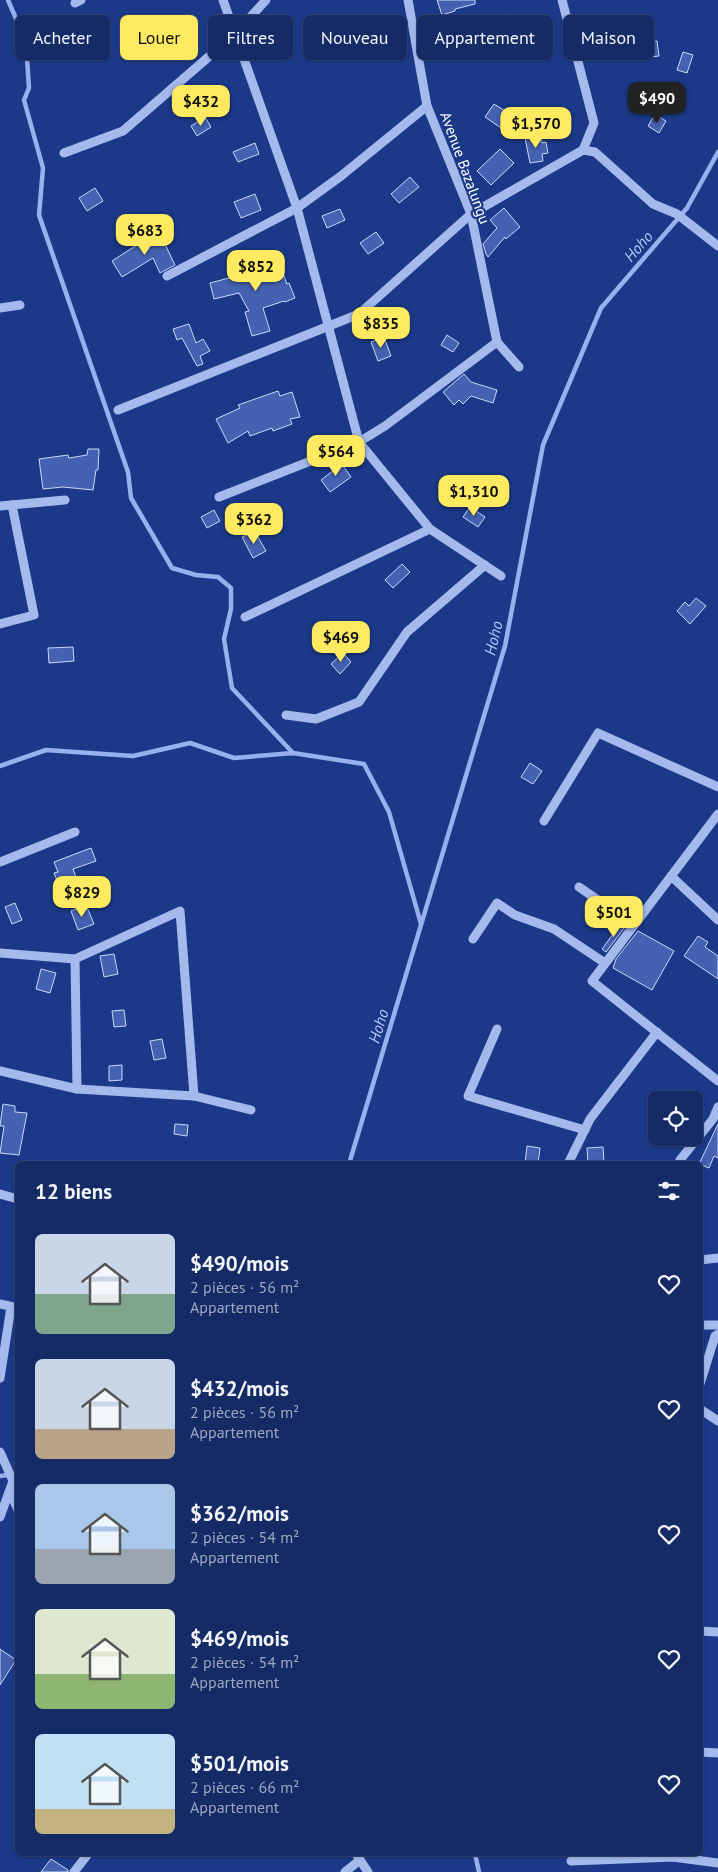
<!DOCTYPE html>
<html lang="fr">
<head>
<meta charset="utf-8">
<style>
	body { margin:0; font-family:"PT Sans",sans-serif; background:#1d336c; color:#f1f3f6; height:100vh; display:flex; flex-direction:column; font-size:19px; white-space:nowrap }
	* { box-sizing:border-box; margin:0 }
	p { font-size:16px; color:#9da7bf }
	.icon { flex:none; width:28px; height:28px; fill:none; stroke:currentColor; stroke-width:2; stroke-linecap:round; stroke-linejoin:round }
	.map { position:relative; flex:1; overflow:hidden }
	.drawer { position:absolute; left:15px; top:1161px; width:688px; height:695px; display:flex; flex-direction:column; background:#142b66; border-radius:8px; box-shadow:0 1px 4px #0004,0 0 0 1px #33477a }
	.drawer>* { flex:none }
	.hud { position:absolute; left:15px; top:15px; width:689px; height:45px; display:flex; gap:10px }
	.tools { position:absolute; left:648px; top:1091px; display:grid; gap:10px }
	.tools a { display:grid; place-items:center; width:55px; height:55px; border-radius:8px; background:#142b66; box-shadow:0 1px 4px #0004,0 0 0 1px #33477a; font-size:25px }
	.price { position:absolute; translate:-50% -42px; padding:0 11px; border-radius:10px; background:#fdea61; color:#111; font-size:16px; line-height:32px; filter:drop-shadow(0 1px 2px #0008) }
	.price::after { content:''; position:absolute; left:50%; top:30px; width:15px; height:11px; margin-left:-8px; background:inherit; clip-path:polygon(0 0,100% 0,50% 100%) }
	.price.selected { background:#222; color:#fff }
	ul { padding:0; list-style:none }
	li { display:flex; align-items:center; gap:15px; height:125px; padding:0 20px }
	li span { display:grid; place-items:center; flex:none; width:140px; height:100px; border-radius:8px; color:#555 }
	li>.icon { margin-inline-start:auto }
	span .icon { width:60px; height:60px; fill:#fffc; stroke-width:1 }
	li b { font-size:21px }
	h2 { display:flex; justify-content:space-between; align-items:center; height:60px; padding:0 20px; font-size:21px }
	.tag { padding:0 18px; border-radius:8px; background:#142b66; box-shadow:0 1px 4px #0004,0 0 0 1px #33477a; font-size:18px; line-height:45px }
	.tag.selected { background:#fdea61; color:#111 }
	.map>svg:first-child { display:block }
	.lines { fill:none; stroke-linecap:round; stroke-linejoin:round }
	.stream { stroke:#97b1ee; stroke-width:4.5 }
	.building { fill:#4462b1; stroke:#c9d7f9 }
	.minor { stroke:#a4b9ec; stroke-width:9 }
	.labels { text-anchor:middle; stroke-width:4.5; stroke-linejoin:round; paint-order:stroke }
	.street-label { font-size:15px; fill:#fff; stroke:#1b3988 }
	.water-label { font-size:16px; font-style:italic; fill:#b0c4f4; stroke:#1b3988 }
</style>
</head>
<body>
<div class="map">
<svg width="718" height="1872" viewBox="0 0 718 1872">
	<rect width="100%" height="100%" fill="#1b3988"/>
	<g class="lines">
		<g class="stream">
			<path d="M8 0 26 42 29 88 24 100 43 168 39 215 128 472 131 498 172 568 196 575 218 577 231 588V609L224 639 232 688 293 753"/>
			<path d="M0 766 46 750 133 756 190 743 234 758 293 753 364 764 389 812 421 924"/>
			<path d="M349 1164 505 646 543 445 601 308 687 208 718 152"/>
			<path d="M0 1476 18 1474"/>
			<path d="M475 1854 479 1872"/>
		</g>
	</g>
	<g class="building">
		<path d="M437 0H475V4L455 9V11L442 15Z"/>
		<path d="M507 14 514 33 502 37 496 18Z"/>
		<path d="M436 29 443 43 424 53 421 36Z"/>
		<path d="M657 41 659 56 648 57 646 42Z"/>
		<path d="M683 52 693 55 687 73 677 70Z"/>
		<path d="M494 104 510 114 501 128 485 117Z"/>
		<path d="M655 114 666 121 659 133 648 126Z"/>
		<path d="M205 117 211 127 197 136 191 126Z"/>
		<path d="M541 135 542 143 546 142 548 153 542 154 543 161 530 163 525 138Z"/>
		<path d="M255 143 259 154 238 162 233 152Z"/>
		<path d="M500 149 514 163 491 185 477 171Z"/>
		<path d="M410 177 419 187 399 203 391 194Z"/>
		<path d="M95 188 103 201 87 211 79 198Z"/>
		<path d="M255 194 261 210 241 218 234 202Z"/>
		<path d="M504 208 520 227 506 239 505 237 488 257 486 254 483 244 497 228 490 220Z"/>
		<path d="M340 209 345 220 327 228 322 216Z"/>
		<path d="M376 232 384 243 368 254 360 243Z"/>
		<path d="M160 234 175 265 160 273 153 258 122 277 112 261 143 241 144 242Z"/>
		<path d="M258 259 262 270 279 263 287 284 289 283 295 298 285 302 284 301 263 308 270 331 252 336 245 312 249 311 239 293 214 299 210 283 240 275 237 266Z"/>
		<path d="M189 324 196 343 203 339 210 351 200 356 203 364 197 366 182 338 177 340 173 329Z"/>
		<path d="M447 335 459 343 453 352 441 345Z"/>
		<path d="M384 337 391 356 378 361 371 342Z"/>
		<path d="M464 374 471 382 497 390 493 403 471 396 463 404 459 400 454 405 443 392Z"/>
		<path d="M278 391 280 396 292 392 300 417 290 419 292 424 273 431 272 428 250 436 248 431 228 443 216 419 240 408 238 405Z"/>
		<path d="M88 449H99L98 470H96L93 490 63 487 43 489 39 459 68 455 69 458 87 455Z"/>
		<path d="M339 460 351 477 330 492 321 480 334 470 331 466Z"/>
		<path d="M470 507 485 517 478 527 463 517Z"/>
		<path d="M214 510 220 521 207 528 201 517Z"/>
		<path d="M255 532 266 551 253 558 242 537Z"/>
		<path d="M402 564 410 572 393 588 385 580Z"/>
		<path d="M696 598 706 606 690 624 677 611 685 602 689 606Z"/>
		<path d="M73 647 74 661 49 663 48 648Z"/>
		<path d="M343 653 351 662 340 674 331 664Z"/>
		<path d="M530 763 542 771 533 784 521 777Z"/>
		<path d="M91 848 96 861 73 869 78 883 61 890 54 873 58 872 54 862Z"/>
		<path d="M15 903 22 920 12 924 5 907Z"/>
		<path d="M86 905 94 924 78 930 71 911Z"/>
		<path d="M621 923 625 927 606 952 602 949Z"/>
		<path d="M638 931 674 951 652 990 613 968 616 959Z"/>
		<path d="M698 936 708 942 705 947 718 956V979L684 956Z"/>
		<path d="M114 954 118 974 104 977 100 956Z"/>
		<path d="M41 969 56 973 50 993 36 989Z"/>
		<path d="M124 1010 126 1026 114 1027 112 1011Z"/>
		<path d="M162 1039 166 1058 154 1060 150 1041Z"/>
		<path d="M122 1065V1080L109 1081V1066Z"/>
		<path d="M3 1104 15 1106V1112L27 1113 19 1155 0 1153 4 1126H0Z"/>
		<path d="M175 1124 188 1125 187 1136 174 1134Z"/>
		<path d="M718 1124V1158L714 1156 709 1168 699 1164Z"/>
		<path d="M527 1146 540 1148 538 1164H525Z"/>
		<path d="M603 1147 604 1162 588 1163 587 1148Z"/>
		<path d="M0 1649 16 1660 0 1685Z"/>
		<path d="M51 1859 68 1870V1872H41Z"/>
	</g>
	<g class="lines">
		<g class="minor">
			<path d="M223 0 297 208 359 442 430 529 501 576"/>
			<path d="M408 0 427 106 471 214 497 342 519 367"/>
			<path d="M562 0 594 123 583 150"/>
			<path d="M75 3 81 0"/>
			<path d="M64 153 123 131 235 34 266 0"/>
			<path d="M167 276 297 208 341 176 427 106"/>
			<path d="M0 308 20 305"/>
			<path d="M118 410 359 314 471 214 583 150 595 152 653 204 677 214 718 246"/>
			<path d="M219 497 359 442 385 426 497 342"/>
			<path d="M0 506 65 500"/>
			<path d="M245 617 430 529"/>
			<path d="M0 624 34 615 12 505"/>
			<path d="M286 715 316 719 359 702 407 632 485 565"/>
			<path d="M718 814 592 981 718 1081"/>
			<path d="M544 821 598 733 718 787"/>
			<path d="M0 862 75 832"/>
			<path d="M671 876 718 920"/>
			<path d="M579 887 634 925"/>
			<path d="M473 939 497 903 515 915 554 929 605 963"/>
			<path d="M0 953 75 959 180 911 194 1096"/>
			<path d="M75 959 77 1089"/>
			<path d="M497 1029 468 1096 585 1130"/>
			<path d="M0 1071 77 1089 194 1096 251 1110"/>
			<path d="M568 1164 590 1119 657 1032"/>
			<path d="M680 1164V1160L713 1119 718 1107"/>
			<path d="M0 1194 18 1199"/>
			<path d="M700 1260 718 1258"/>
			<path d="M0 1304 18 1308"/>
			<path d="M700 1325H718"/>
			<path d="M0 1378 11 1307"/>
			<path d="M700 1384 715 1336 718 1334"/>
			<path d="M700 1409 718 1421"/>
			<path d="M0 1452 13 1481 0 1517"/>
			<path d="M10 1492 18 1510"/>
			<path d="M700 1631 718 1632"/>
			<path d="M700 1752 718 1753"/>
			<path d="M356 1854 368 1872"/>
			<path d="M571 1861 673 1857 718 1863"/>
			<path d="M74 1872 88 1854"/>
			<path d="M345 1872 360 1860"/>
		</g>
	</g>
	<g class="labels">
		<g class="street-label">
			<text transform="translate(465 168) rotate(70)" y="5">Avenue Bazalungu</text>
		</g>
		<g class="water-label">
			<text transform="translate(638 246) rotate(-49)" y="6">Hoho</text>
			<text transform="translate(493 638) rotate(-77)" y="6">Hoho</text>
			<text transform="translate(378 1026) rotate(-73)" y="6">Hoho</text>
		</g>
	</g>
</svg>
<div class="tools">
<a><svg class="icon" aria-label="locate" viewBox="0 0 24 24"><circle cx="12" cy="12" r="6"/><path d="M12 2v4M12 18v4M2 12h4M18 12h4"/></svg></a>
</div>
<b class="price selected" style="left:657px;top:124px">$490</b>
<b class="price" style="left:201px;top:127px">$432</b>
<b class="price" style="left:536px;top:149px">$1,570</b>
<b class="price" style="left:145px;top:256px">$683</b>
<b class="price" style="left:256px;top:292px">$852</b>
<b class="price" style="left:381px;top:349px">$835</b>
<b class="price" style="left:336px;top:477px">$564</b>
<b class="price" style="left:474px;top:517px">$1,310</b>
<b class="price" style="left:254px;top:545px">$362</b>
<b class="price" style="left:341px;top:663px">$469</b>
<b class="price" style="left:82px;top:918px">$829</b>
<b class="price" style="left:614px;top:938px">$501</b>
<div class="hud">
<a class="tag">Acheter</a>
<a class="tag selected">Louer</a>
<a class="tag">Filtres</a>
<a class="tag">Nouveau</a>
<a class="tag">Appartement</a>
<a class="tag">Maison</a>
</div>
<section class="drawer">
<h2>12 biens<svg class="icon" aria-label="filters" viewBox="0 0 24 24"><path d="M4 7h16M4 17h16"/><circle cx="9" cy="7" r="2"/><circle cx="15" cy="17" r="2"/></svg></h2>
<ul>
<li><span style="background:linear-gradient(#c9d6e8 60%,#7fa58c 0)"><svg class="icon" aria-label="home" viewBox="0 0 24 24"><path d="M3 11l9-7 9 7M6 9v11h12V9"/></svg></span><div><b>$490/mois</b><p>2 pièces · 56 m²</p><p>Appartement</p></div><svg class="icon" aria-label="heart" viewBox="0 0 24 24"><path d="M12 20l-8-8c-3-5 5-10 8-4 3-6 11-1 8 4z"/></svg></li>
<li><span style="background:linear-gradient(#c9d6e8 70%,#b9a48a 0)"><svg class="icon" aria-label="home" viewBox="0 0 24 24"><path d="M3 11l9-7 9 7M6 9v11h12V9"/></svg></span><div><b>$432/mois</b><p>2 pièces · 56 m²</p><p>Appartement</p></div><svg class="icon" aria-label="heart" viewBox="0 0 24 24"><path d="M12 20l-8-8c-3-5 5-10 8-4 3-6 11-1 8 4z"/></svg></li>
<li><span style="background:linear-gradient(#a9c7e8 65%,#9aa5b1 0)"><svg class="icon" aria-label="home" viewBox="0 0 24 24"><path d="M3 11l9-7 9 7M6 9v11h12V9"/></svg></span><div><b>$362/mois</b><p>2 pièces · 54 m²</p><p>Appartement</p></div><svg class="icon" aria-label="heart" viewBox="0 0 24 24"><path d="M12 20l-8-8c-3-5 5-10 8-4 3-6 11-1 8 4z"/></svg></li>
<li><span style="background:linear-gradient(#dfe7d0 65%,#8fb573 0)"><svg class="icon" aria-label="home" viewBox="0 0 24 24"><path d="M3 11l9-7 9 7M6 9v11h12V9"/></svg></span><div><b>$469/mois</b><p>2 pièces · 54 m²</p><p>Appartement</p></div><svg class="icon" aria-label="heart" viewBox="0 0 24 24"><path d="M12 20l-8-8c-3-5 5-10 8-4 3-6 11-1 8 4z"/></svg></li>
<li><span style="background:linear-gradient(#bfe0f5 75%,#c2b280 0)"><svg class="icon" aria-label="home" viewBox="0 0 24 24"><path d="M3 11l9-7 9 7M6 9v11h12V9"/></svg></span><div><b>$501/mois</b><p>2 pièces · 66 m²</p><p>Appartement</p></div><svg class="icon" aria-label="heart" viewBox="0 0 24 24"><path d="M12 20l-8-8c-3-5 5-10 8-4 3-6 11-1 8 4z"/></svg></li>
</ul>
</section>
</div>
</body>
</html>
